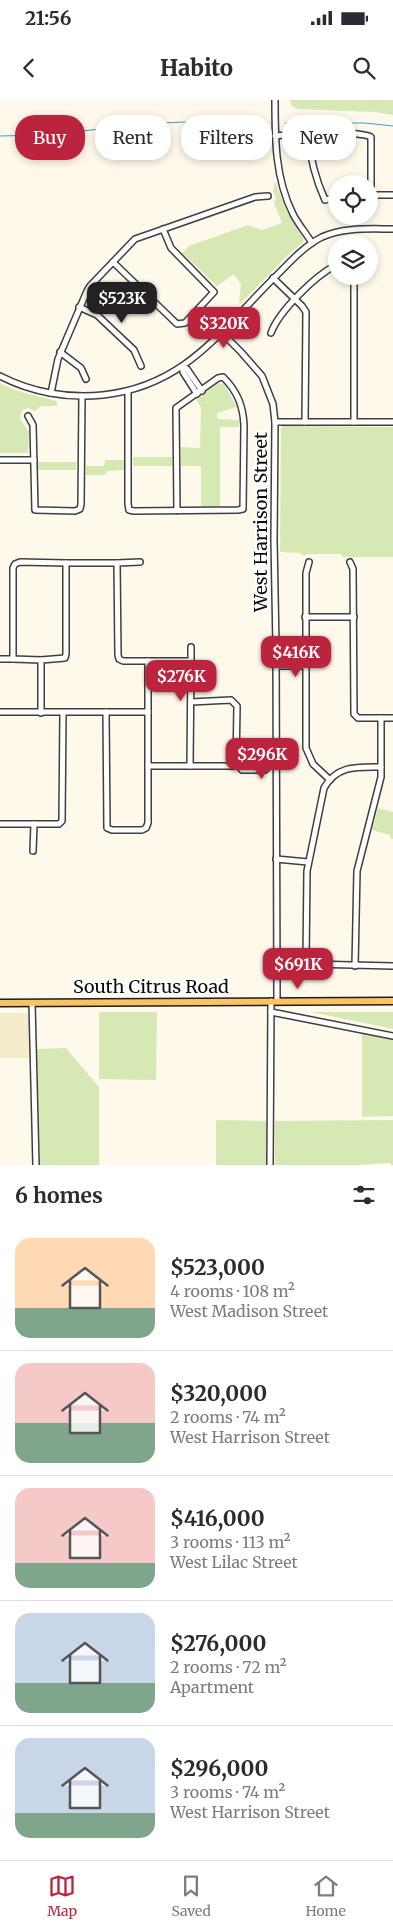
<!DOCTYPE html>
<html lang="en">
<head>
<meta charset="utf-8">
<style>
	body { margin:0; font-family:Merriweather,serif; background:#f7f7f7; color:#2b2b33; height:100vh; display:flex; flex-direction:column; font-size:19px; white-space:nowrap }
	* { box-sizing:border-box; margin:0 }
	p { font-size:16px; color:#7c7c81 }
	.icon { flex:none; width:28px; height:28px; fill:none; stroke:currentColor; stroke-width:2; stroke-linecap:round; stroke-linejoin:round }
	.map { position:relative; height:1065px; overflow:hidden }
	.details { display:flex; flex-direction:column; background:#fff; flex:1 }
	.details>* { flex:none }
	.top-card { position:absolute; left:15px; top:15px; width:364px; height:45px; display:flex; gap:10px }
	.fabs { position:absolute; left:328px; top:75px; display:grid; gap:10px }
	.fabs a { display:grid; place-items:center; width:50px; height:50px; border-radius:50%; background:#fff; box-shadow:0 2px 8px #0003; font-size:25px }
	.price { position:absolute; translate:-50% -42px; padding:0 11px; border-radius:10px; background:#bc243e; color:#fff; font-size:16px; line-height:32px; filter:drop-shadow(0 1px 2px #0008) }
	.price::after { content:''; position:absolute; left:50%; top:30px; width:15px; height:11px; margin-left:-8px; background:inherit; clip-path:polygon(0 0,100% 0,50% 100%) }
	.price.on { background:#222; color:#fff }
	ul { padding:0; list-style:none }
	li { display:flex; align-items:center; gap:15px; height:125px; padding:0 15px }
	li+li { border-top:1px solid #e1e1e2 }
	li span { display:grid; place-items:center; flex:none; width:140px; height:100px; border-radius:15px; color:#555 }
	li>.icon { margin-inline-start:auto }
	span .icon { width:60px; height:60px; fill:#fffc; stroke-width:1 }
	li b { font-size:21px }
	h2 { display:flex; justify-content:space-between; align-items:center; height:60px; padding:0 15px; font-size:21px }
	.tag { padding:0 18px; border-radius:20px; background:#fff; box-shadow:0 2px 8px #0003; font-size:18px; line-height:45px }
	.tag.on { background:#bc243e; color:#fff }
	.status { display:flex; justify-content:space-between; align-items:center; height:35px; padding:0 25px; background:#fff; direction:ltr }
	.status svg { height:14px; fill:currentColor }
	header { display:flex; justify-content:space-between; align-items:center; height:65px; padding:0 15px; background:#fff; font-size:22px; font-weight:800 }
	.tabs { display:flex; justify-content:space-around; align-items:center; height:70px; border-top:1px solid #e1e1e2; background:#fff; font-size:14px; color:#7c7c81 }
	.tabs a { display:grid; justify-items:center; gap:2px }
	.tabs .on { color:#bc243e }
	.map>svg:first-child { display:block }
	.farmland { fill:#f4eccc }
	.green { fill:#d6e9b5 }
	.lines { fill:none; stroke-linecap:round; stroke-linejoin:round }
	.stream { stroke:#37a3cd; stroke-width:1 }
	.minor-casing { stroke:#3f3f3f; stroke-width:8 }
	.major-casing { stroke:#1d1d1d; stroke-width:9 }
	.minor { stroke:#fff; stroke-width:5 }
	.major { stroke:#f9c262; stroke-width:6 }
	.labels { text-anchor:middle; stroke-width:5; stroke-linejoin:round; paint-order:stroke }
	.street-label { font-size:18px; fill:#0c0c0c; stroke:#fff }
</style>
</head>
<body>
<div class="status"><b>21:56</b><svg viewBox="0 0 49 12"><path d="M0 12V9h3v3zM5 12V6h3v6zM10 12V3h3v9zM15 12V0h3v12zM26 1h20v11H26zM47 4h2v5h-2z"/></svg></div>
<header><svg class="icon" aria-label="back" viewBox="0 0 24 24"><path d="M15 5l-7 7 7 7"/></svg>Habito<svg class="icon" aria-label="search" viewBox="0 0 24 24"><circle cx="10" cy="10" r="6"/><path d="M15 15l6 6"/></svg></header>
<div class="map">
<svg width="393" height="1065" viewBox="0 0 393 1065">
	<rect width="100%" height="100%" fill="#fff9eb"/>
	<path class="farmland" d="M0 913H30L32 958H0Z"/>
	<g class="green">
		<path d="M290 0H393V15L375 12 297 9 291 5Z"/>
		<path d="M275 81 287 112 304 139 303 142 288 155 239 205 241 184 234 174 217 186 182 153 189 146 248 125 262 130 282 123 274 103 276 98 273 91Z"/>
		<path d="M0 283 17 291 57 301V306H41L35 311 28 308 22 311 20 319 29 332 28 353H0Z"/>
		<path d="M218 283 224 284 237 307 217 313 218 319 239 320V327H221L220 329V406H201V366H181V347L200 348 201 307 196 300Z"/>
		<path d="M283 326 393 327V457H343L341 454H307L304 456 300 453 280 452 281 328Z"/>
		<rect x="133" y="357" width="39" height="9"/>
		<path d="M105 360H124V370L107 371 105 375H86V366H104Z"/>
		<rect x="38" y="362" width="38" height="8"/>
		<path d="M378 708 393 712V739H391L390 735 372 730Z"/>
		<path d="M99 912H157L156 980 99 979Z"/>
		<path d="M311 912H393V929Z"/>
		<path d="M362 932 393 939V1016L362 1017Z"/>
		<path d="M66 948 99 987V1065H40L37 949Z"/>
		<path d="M216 1020 266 1021V1065H216Z"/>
		<path d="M393 1020V1065H390V1063L361 1065H275V1021Z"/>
	</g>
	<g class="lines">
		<g class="stream">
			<path d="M285 23H365L393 26"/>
			<path d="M0 36 42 35 160 23 210 21 268 23"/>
		</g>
		<defs>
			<g id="minor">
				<path d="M275 0C275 39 275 78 293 114 298 124 306 133 312 143"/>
				<path d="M308 34C310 58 315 78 325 100L336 97"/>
				<path d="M275 36C292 34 357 30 371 37V95"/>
				<path d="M369 95H393"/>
				<path d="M113 162 177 224 185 223 214 192 171 148 163 129"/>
				<path d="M354 176V322"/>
				<path d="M273 178 302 206 306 212 305 322"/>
				<path d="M79 207 97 215 134 250 141 266"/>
				<path d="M198 211 203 210 220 227 221 232 241 252 262 276 273 304 275 322 274 440 276 546 277 901"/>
				<path d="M198 211C201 219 213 230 221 232"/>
				<path d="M271 233C279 211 315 176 336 165"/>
				<path d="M60 252 81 268 86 279"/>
				<path d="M183 267V272L197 294"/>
				<path d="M183 267 187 269 202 291"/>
				<path d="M0 276C31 292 68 299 103 295 186 286 221 230 276 176 290 162 304 146 322 137 344 127 369 129 393 129"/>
				<path d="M128 291V404L129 410 134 411 238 410 243 409 244 325C243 305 237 291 223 277L218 278 176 308 177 411"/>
				<path d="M51 293 58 259 87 191 90 186 135 139 255 97 268 96"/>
				<path d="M28 316 33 325 35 410 75 411 80 409 81 404 82 296"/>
				<path d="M275 322H393"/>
				<path d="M0 360H34"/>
				<path d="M140 462 117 463 118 555 119 559 123 561H148V612"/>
				<path d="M309 462 306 473V648L313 664 330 680"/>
				<path d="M350 462 353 469 354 614 358 618H393"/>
				<path d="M305 517H354"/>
				<path d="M0 559H13"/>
				<path d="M41 560 13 559V468L15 464 20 462 66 463"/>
				<path d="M148 561H191L190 666"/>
				<path d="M191 561V547"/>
				<path d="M276 566H306"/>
				<path d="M191 602 231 600 237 606 236 666"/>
				<path d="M0 612H106"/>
				<path d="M41 613V560L65 558 66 554V463H117"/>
				<path d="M148 666V612H106L107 728 112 730H142L146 728 148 723V666H239L242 662 266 663 269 666H276"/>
				<path d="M239 666 242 670H265L269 666"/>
				<path d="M381 667C357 667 337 665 324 688L307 771 306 859 307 863 311 864 393 866"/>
				<path d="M0 724H59L62 721 63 613"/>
				<path d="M33 751 34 724"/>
				<path d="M276 759 308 762"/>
				<path d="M355 866 357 771 381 677V618"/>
				<path d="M32 903 36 1065"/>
				<path d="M271 912 393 936"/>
				<path d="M270 1065 271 901"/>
			</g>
			<path id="major" d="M0 903 393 901"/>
		</defs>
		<use href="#minor" class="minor-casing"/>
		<use href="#major" class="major-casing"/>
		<use href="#minor" class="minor"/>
		<use href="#major" class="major"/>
	</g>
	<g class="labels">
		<g class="street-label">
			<text transform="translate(261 422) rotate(-90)" y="6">West Harrison Street</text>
			<text x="151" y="893">South Citrus Road</text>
		</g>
	</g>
</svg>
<div class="fabs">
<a><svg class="icon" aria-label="locate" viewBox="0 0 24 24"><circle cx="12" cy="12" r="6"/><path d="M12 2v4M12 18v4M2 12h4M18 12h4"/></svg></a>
<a><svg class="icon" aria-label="layers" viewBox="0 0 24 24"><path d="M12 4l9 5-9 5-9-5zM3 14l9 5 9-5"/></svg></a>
</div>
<b class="price on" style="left:122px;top:224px">$523K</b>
<b class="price" style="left:224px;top:249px">$320K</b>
<b class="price" style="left:296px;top:578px">$416K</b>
<b class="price" style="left:181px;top:602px">$276K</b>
<b class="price" style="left:262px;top:680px">$296K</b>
<b class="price" style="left:298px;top:890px">$691K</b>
<div class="top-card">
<a class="tag on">Buy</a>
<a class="tag">Rent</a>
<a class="tag">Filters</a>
<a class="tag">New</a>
</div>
</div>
<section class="details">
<h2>6 homes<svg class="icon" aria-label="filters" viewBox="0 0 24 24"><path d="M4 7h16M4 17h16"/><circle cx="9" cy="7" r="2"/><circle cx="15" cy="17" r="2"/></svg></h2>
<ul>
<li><span style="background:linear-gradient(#ffd9b3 70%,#7fa58c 0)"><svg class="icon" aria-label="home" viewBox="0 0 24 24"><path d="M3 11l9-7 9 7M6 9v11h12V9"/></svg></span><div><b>$523,000</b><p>4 rooms · 108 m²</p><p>West Madison Street</p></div></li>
<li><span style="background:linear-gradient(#f6c9c9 60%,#7fa58c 0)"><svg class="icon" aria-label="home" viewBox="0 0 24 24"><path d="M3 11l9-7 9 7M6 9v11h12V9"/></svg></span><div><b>$320,000</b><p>2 rooms · 74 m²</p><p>West Harrison Street</p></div></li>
<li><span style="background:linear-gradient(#f6c9c9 75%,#7fa58c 0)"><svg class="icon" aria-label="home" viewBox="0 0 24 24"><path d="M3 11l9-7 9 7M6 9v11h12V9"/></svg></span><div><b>$416,000</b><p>3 rooms · 113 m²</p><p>West Lilac Street</p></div></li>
<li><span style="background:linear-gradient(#c9d6e8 70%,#7fa58c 0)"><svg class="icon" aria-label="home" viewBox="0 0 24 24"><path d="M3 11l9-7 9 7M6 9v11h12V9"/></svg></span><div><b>$276,000</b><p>2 rooms · 72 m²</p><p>Apartment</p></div></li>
<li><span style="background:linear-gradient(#c9d6e8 75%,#7fa58c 0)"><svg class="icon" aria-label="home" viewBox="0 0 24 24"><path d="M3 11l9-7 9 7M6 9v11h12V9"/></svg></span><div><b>$296,000</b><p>3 rooms · 74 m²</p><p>West Harrison Street</p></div></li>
</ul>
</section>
<nav class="tabs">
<a class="on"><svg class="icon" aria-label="map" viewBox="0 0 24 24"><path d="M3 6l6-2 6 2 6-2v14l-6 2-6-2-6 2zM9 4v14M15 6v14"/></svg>Map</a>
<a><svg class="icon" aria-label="saved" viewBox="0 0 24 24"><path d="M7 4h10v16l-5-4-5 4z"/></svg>Saved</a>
<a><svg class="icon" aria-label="home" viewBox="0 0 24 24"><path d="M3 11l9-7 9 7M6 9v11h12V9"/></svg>Home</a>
</nav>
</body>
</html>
